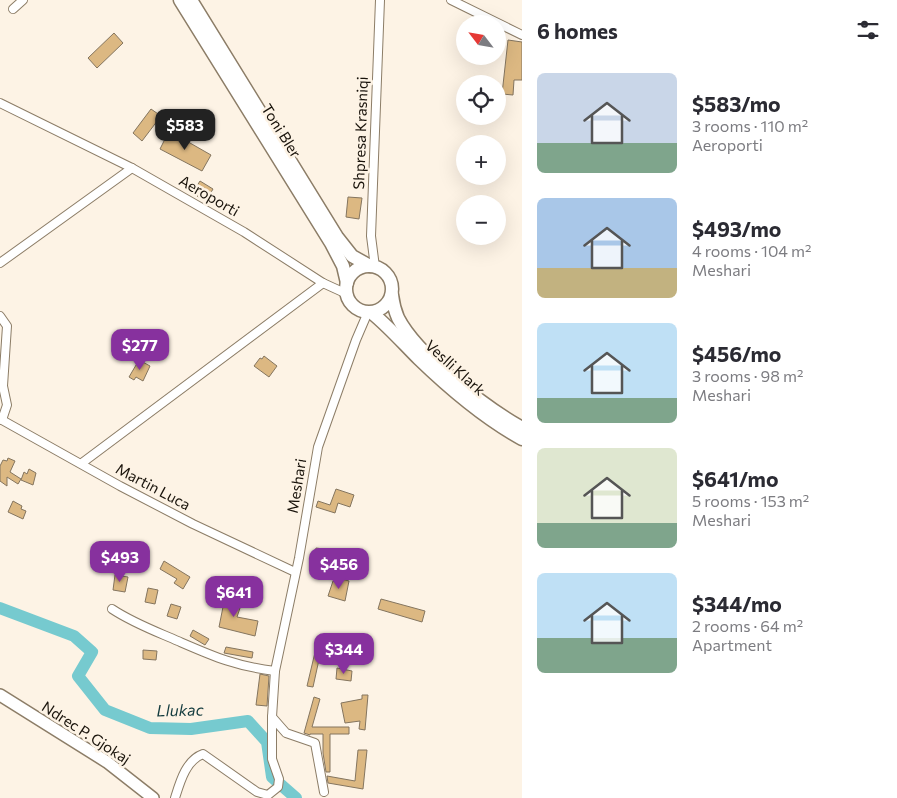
<!DOCTYPE html>
<html lang="en">
<head>
<meta charset="utf-8">
<style>
	body { margin:0; font-family:Commissioner,sans-serif; background:#f2f2f3; color:#2b2b33; height:100vh; display:flex; flex-direction:column; font-size:19px; white-space:nowrap }
	* { box-sizing:border-box; margin:0 }
	p { font-size:16px; color:#7c7c81 }
	.icon { flex:none; width:28px; height:28px; fill:none; stroke:currentColor; stroke-width:2; stroke-linecap:round; stroke-linejoin:round }
	.map { position:relative; flex:1; overflow:hidden }
	.details { display:flex; flex-direction:column; background:#fff; width:375px }
	.details>* { flex:none }
	.needle { width:32px; rotate:301deg }
	.controls { position:absolute; left:456px; top:15px; display:grid; gap:10px }
	.controls a { display:grid; place-items:center; width:50px; height:50px; border-radius:50%; background:#fff; box-shadow:0 5px 20px #0002; font-size:25px }
	.price { position:absolute; translate:-50% -42px; padding:0 11px; border-radius:10px; background:#87319e; color:#fff; font-size:16px; line-height:32px; filter:drop-shadow(0 1px 2px #0008) }
	.price::after { content:''; position:absolute; left:50%; top:30px; width:15px; height:11px; margin-left:-8px; background:inherit; clip-path:polygon(0 0,100% 0,50% 100%) }
	.price.current { background:#222; color:#fff }
	ul { padding:0; list-style:none }
	li { display:flex; align-items:center; gap:15px; height:125px; padding:0 15px }
	li span { display:grid; place-items:center; flex:none; width:140px; height:100px; border-radius:8px; color:#555 }
	li>.icon { margin-inline-start:auto }
	span .icon { width:60px; height:60px; fill:#fffc; stroke-width:1 }
	li b { font-size:21px }
	h2 { display:flex; justify-content:space-between; align-items:center; height:60px; padding:0 15px; font-size:21px }
	main { display:flex; flex:1; min-height:0 }
	.map>svg:first-child { display:block }
	.lines { fill:none; stroke-linecap:round; stroke-linejoin:round }
	.river { stroke:#76cacf; stroke-width:12 }
	.building { fill:#dcb882; stroke:#84755f }
	.street-casing { stroke:#8c7d67; stroke-width:10 }
	.secondary-casing { stroke:#8c7d67; stroke-width:14 }
	.primary-casing { stroke:#8c7d67; stroke-width:15 }
	.street { stroke:#fff; stroke-width:8 }
	.secondary { stroke:#fff; stroke-width:11 }
	.primary { stroke:#fff; stroke-width:12 }
	.labels { text-anchor:middle; stroke-width:5; stroke-linejoin:round; paint-order:stroke }
	.street-label { font-size:15px; fill:#19130b; stroke:#fdf3e5 }
	.water-label { font-size:16px; font-style:italic; fill:#133b3e; stroke:#fdf3e5 }
</style>
</head>
<body>
<main>
<div class="map">
<svg width="522" height="798" viewBox="0 0 522 798">
	<rect width="100%" height="100%" fill="#fdf3e5"/>
	<g class="lines">
		<path class="river" d="M0 608 74 636 92 652 78 676 105 710 150 728 191 729 248 721 267 742 272 777 296 798"/>
	</g>
	<g class="building">
		<path d="M114 33 123 43 97 68 88 58Z"/>
		<path d="M508 40 522 42V80H514L513 95 502 94Z"/>
		<path d="M151 109 161 116 142 141 133 133Z"/>
		<path d="M169 131 211 155 202 171 160 149Z"/>
		<path d="M200 181 213 189 206 201 197 196 199 192 195 189Z"/>
		<path d="M348 197 362 198 359 219 346 217Z"/>
		<path d="M264 356 277 366 269 377 254 366 260 358 262 359Z"/>
		<path d="M139 360 150 366 143 381 136 377 134 380 129 377Z"/>
		<path d="M8 458 15 461 10 472 21 479 18 484 7 477V486L0 481V466L3 460 7 461Z"/>
		<path d="M29 469 36 473 33 485 21 480 24 472 27 474Z"/>
		<path d="M336 489 354 495 350 507 338 503 335 513 316 507 318 501 330 505Z"/>
		<path d="M13 501 22 506 21 509 26 511 23 519 8 512Z"/>
		<path d="M316 548 331 550 329 564 314 561Z"/>
		<path d="M164 561 190 577 183 589 174 583 177 579 160 569Z"/>
		<path d="M115 575 128 577 125 592 113 590Z"/>
		<path d="M338 578 349 581 345 601 328 596 333 581 337 583Z"/>
		<path d="M148 588 158 590 155 604 145 602Z"/>
		<path d="M211 597 241 605 237 617 258 621 255 636 219 627 223 607 209 603Z"/>
		<path d="M381 599 425 611 422 622 378 609Z"/>
		<path d="M171 604 181 607 177 619 167 616Z"/>
		<path d="M193 630 209 639 205 645 190 636Z"/>
		<path d="M317 644 322 646 313 687 307 686Z"/>
		<path d="M226 647 253 652 252 658 224 653Z"/>
		<path d="M143 650 157 651 156 660 143 659Z"/>
		<path d="M337 668 352 671 351 681 336 679Z"/>
		<path d="M260 674 269 676 267 706 256 705Z"/>
		<path d="M362 695H368L365 730 359 729 360 721 345 723 341 703 362 699Z"/>
		<path d="M314 697 320 699 312 727H349V734H330V772H326L323 753V734H310V735L304 733Z"/>
		<path d="M358 750H367L363 789 328 783 327 776 355 781Z"/>
	</g>
	<g class="lines">
		<defs>
			<g id="street">
				<path d="M451 0 522 35"/>
				<path d="M13 9 23 0"/>
				<path d="M0 103 132 168 244 232 323 283 347 294"/>
				<path d="M0 263 132 168"/>
				<path d="M375 267 371 236 380 0"/>
				<path d="M0 316 7 326 3 386 7 405 2 420"/>
				<path d="M2 420 120 486 193 524 295 572"/>
				<path d="M82 463 323 283"/>
				<path d="M112 609C133 623 155 631 178 641 215 657 235 666 275 671"/>
				<path d="M324 792 315 743 286 733 272 717 275 671 299 558 318 447 356 340 368 312"/>
				<path d="M175 798C180 782 186 760 203 754L257 792 268 795 278 787 279 779 272 759V717"/>
			</g>
			<path id="secondary" d="M0 695 107 762 153 798"/>
			<g id="primary">
				<path d="M180 0 331 243 343 266 347 283"/>
				<path d="M191 0 337 237 352 256 370 266"/>
				<circle cx="369" cy="289" r="23"/>
				<path d="M392 295C393 303 395 311 398 318 417 355 485 407 522 428"/>
				<path d="M372 313C389 327 403 343 419 359 450 389 484 418 522 439"/>
			</g>
		</defs>
		<use href="#street" class="street-casing"/>
		<use href="#secondary" class="secondary-casing"/>
		<use href="#primary" class="primary-casing"/>
		<use href="#street" class="street"/>
		<use href="#secondary" class="secondary"/>
		<use href="#primary" class="primary"/>
	</g>
	<g class="labels">
		<g class="street-label">
			<text transform="translate(281 131) rotate(58)" y="5">Toni Bler</text>
			<text transform="translate(361 133) rotate(-88)" y="5">Shpresa Krasniqi</text>
			<text transform="translate(209 196) rotate(30)" y="5">Aeroporti</text>
			<text transform="translate(455 368) rotate(42)" y="5">Veslli Klark</text>
			<text transform="translate(297 486) rotate(-81)" y="5">Meshari</text>
			<text transform="translate(153 487) rotate(28)" y="5">Martin Luca</text>
			<text transform="translate(86 733) rotate(33)" y="5">Ndrec P. Gjokaj</text>
		</g>
		<g class="water-label">
			<text transform="translate(180 710) rotate(-1)" y="6">Llukac</text>
		</g>
	</g>
</svg>
<div class="controls">
<a><svg class="needle" viewBox="-14 -14 28 28"><path d="M0-13l5 13h-10z" fill="#e53935"/><path d="M0 13l5-13h-10z" fill="#7c7c81"/></svg></a>
<a><svg class="icon" aria-label="locate" viewBox="0 0 24 24"><circle cx="12" cy="12" r="6"/><path d="M12 2v4M12 18v4M2 12h4M18 12h4"/></svg></a>
<a>+</a>
<a>−</a>
</div>
<b class="price current" style="left:185px;top:151px">$583</b>
<b class="price" style="left:140px;top:371px">$277</b>
<b class="price" style="left:120px;top:583px">$493</b>
<b class="price" style="left:339px;top:590px">$456</b>
<b class="price" style="left:234px;top:618px">$641</b>
<b class="price" style="left:344px;top:675px">$344</b>
</div>
<section class="details">
<h2>6 homes<svg class="icon" aria-label="filters" viewBox="0 0 24 24"><path d="M4 7h16M4 17h16"/><circle cx="9" cy="7" r="2"/><circle cx="15" cy="17" r="2"/></svg></h2>
<ul>
<li><span style="background:linear-gradient(#c9d6e8 70%,#7fa58c 0)"><svg class="icon" aria-label="home" viewBox="0 0 24 24"><path d="M3 11l9-7 9 7M6 9v11h12V9"/></svg></span><div><b>$583/mo</b><p>3 rooms · 110 m²</p><p>Aeroporti</p></div></li>
<li><span style="background:linear-gradient(#a9c7e8 70%,#c2b280 0)"><svg class="icon" aria-label="home" viewBox="0 0 24 24"><path d="M3 11l9-7 9 7M6 9v11h12V9"/></svg></span><div><b>$493/mo</b><p>4 rooms · 104 m²</p><p>Meshari</p></div></li>
<li><span style="background:linear-gradient(#bfe0f5 75%,#7fa58c 0)"><svg class="icon" aria-label="home" viewBox="0 0 24 24"><path d="M3 11l9-7 9 7M6 9v11h12V9"/></svg></span><div><b>$456/mo</b><p>3 rooms · 98 m²</p><p>Meshari</p></div></li>
<li><span style="background:linear-gradient(#dfe7d0 75%,#7fa58c 0)"><svg class="icon" aria-label="home" viewBox="0 0 24 24"><path d="M3 11l9-7 9 7M6 9v11h12V9"/></svg></span><div><b>$641/mo</b><p>5 rooms · 153 m²</p><p>Meshari</p></div></li>
<li><span style="background:linear-gradient(#bfe0f5 65%,#7fa58c 0)"><svg class="icon" aria-label="home" viewBox="0 0 24 24"><path d="M3 11l9-7 9 7M6 9v11h12V9"/></svg></span><div><b>$344/mo</b><p>2 rooms · 64 m²</p><p>Apartment</p></div></li>
</ul>
</section>
</main>
</body>
</html>
